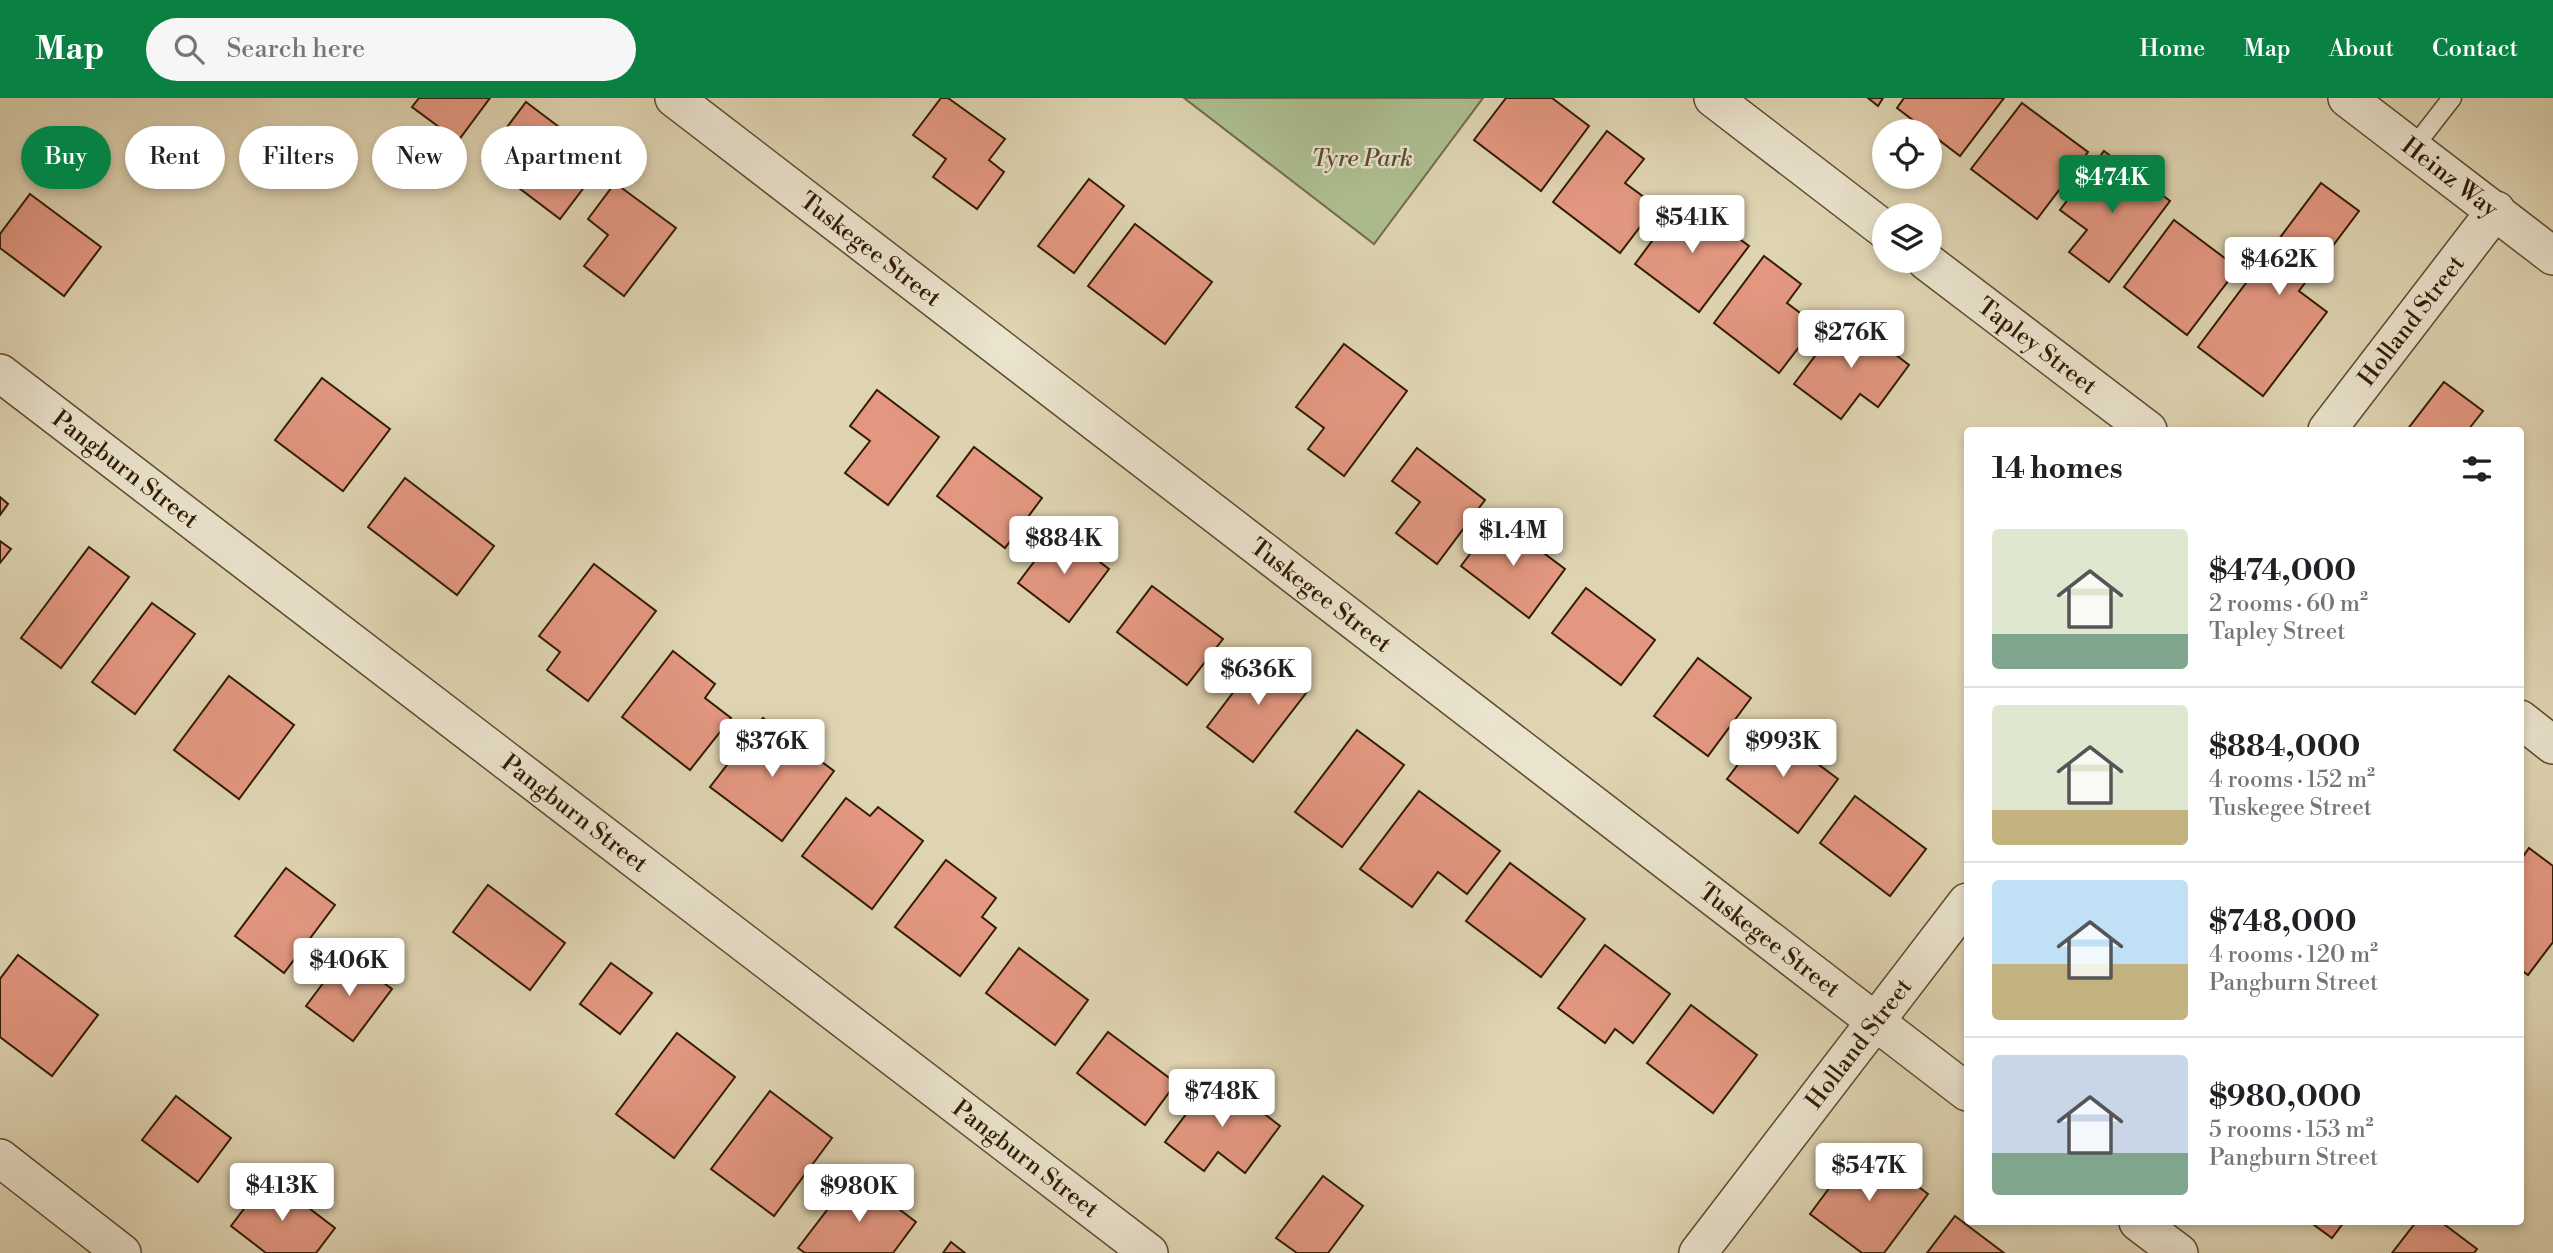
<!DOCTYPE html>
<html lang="en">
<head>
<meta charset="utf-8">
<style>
	body { margin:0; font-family:"Libre Bodoni",serif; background:#f6f6f6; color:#202124; height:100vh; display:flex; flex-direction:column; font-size:26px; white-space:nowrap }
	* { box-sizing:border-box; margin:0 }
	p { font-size:23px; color:#757577 }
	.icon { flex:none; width:38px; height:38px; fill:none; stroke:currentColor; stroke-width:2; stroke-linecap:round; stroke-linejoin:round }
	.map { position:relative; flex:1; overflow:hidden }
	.side { position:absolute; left:1964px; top:329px; width:560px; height:798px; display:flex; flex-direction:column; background:#fff; border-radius:7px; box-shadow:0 4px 10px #0003 }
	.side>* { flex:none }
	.top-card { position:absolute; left:21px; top:28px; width:665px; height:63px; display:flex; gap:14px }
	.controls { position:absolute; left:1872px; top:21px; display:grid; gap:14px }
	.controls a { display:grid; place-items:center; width:70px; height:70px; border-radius:50%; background:#fff; box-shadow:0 4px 10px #0003; font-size:35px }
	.price { position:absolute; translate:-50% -60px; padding:0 16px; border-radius:7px; background:#fff; color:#222; font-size:23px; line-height:46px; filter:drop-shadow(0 2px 4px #0008) }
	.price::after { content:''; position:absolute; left:50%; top:42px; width:21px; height:16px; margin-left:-10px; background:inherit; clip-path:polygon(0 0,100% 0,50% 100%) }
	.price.on { background:#0b8043; color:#fff }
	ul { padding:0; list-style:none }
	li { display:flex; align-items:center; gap:21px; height:175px; padding:0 28px }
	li+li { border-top:2px solid #e0e0e0 }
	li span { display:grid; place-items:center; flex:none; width:196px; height:140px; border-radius:7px; color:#555 }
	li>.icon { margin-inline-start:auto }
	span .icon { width:84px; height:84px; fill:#fffc; stroke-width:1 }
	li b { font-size:30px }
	h2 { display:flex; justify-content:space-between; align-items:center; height:84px; padding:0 28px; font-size:30px }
	.tag { padding:0 24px; border-radius:32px; background:#fff; box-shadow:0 4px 10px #0003; font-size:24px; line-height:63px }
	.tag.on { background:#0b8043; color:#fff }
	header { display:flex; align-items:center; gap:42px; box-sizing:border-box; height:98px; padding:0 35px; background:#0b8043; color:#fff }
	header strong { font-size:33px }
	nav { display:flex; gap:38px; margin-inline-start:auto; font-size:24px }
	.search { width:490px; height:63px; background:#f6f6f6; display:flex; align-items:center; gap:18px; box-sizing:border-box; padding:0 24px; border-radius:38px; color:#757577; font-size:26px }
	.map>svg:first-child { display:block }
	.green { fill:#adbe90; stroke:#706d49; stroke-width:2 }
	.building { fill:#e39780; stroke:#331c02; stroke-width:2 }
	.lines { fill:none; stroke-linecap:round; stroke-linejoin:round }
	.service-casing { stroke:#5e4a2e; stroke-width:21 }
	.minor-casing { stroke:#5e4a2e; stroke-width:40 }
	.service { stroke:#eae3cd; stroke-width:18 }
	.minor { stroke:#eae3cd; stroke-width:37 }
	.labels { text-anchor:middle; stroke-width:5; stroke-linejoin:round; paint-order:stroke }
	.park-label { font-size:24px; font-style:italic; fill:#584d2d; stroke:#eae3cd }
	.street-label { font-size:24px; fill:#331c02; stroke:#eae3cd }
</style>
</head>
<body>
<header>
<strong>Map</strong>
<div class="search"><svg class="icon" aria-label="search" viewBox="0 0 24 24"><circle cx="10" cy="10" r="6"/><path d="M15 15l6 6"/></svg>Search here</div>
<nav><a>Home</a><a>Map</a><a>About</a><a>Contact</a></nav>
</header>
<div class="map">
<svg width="2553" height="1155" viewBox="0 0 2553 1155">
	<rect width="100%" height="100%" fill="#dfd4b2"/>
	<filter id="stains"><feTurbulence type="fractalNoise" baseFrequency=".00286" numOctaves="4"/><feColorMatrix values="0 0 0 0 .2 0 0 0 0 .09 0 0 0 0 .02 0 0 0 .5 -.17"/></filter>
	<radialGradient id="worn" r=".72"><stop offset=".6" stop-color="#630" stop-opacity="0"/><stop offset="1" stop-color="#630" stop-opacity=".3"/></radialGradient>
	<path class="green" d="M1184 0H1483L1374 146Z"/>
	<g class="building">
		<path d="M419 0H490L458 43 412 9Z"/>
		<path d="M941 0H948L1005 41 989 62 1004 74 977 111 933 79 946 61 913 37Z"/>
		<path d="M1506 0H1552L1589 28 1541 93 1474 42Z"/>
		<path d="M1868 0H1883L1878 8Z"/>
		<path d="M1904 0H2004L1960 58 1897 10Z"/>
		<path d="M526 4 604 63 560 121 482 62Z"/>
		<path d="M2022 5 2088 54 2037 121 1971 71Z"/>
		<path d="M1607 33 1644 61 1625 85 1656 108 1620 155 1553 104Z"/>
		<path d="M2104 53 2170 103 2109 184 2069 154 2087 132 2060 112Z"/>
		<path d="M1089 81 1124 108 1074 175 1038 148Z"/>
		<path d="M615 85 676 130 624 198 584 168 608 137 588 121Z"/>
		<path d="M2321 85 2359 113 2299 193 2327 214 2263 298 2198 249Z"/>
		<path d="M30 96 101 149 64 198 0 150V136Z"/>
		<path d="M1684 100 1749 148 1699 214 1635 166Z"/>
		<path d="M2174 122 2238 170 2187 237 2124 189Z"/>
		<path d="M1135 126 1212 184 1165 246 1088 188Z"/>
		<path d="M1764 158 1801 186 1787 205 1816 227 1779 275 1714 225Z"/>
		<path d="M1845 218 1909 267 1878 309 1860 296 1841 321 1794 286Z"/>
		<path d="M1344 246 1407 293 1344 378 1308 351 1324 330 1296 309Z"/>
		<path d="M322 280 390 331 343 393 275 342Z"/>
		<path d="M2444 284 2483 313 2468 332H2407Z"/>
		<path d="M877 292 939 339 888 407 845 375 870 343 850 328Z"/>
		<path d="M974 349 1042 400 1005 450 937 398Z"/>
		<path d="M1417 350 1485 402 1437 466 1396 435 1420 404 1392 383Z"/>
		<path d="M405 380 494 448 457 497 368 429Z"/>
		<path d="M0 399 8 406 0 417Z"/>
		<path d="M1497 420 1565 471 1529 520 1461 468Z"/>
		<path d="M1058 432 1109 471 1069 524 1018 485Z"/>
		<path d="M0 443 11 451 0 465Z"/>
		<path d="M89 449 129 479 61 570 21 540Z"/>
		<path d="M594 466 656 513 588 603 547 572 560 554 539 538Z"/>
		<path d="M1152 488 1223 541 1187 587 1117 534Z"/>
		<path d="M1586 490 1655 542 1621 587 1552 535Z"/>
		<path d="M152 505 195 536 135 616 92 584Z"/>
		<path d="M673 553 715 586 705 600 731 620 690 672 622 619Z"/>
		<path d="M1263 555 1310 590 1253 664 1207 629Z"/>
		<path d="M1698 560 1751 600 1708 658 1654 618Z"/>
		<path d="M229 578 294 627 239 701 174 652Z"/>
		<path d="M763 620 834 673 782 743 710 689Z"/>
		<path d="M1767 628 1838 681 1798 735 1727 681Z"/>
		<path d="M1357 632 1404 667 1342 749 1295 714Z"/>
		<path d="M1419 693 1500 753 1467 796 1438 774 1412 809 1360 771Z"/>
		<path d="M1855 698 1926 751 1890 798 1820 745Z"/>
		<path d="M846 700 870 718 878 709 923 743 872 811 802 758Z"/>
		<path d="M2529 750 2553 768V844L2528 877 2520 871V763Z"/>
		<path d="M946 762 996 800 982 819 996 830 960 878 895 829Z"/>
		<path d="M1510 765 1585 821 1541 879 1466 823Z"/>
		<path d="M286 770 335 807 284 875 235 838Z"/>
		<path d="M488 787 565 845 530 892 453 834Z"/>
		<path d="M1605 847 1670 896 1633 945 1615 931 1605 945 1558 910Z"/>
		<path d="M1019 850 1088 902 1055 947 986 895Z"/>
		<path d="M345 856 392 891 353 943 306 908Z"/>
		<path d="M18 857 98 917 52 978 0 939V881Z"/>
		<path d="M611 865 652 895 620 936 580 906Z"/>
		<path d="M1691 907 1757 957 1713 1015 1647 965Z"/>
		<path d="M1108 934 1176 985 1145 1027 1077 975Z"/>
		<path d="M677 935 735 979 674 1060 616 1016Z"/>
		<path d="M1215 978 1280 1028 1245 1075 1218 1054 1204 1073 1165 1044Z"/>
		<path d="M770 993 832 1040 774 1118 711 1071Z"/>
		<path d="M176 998 231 1040 198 1084 142 1042Z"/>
		<path d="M1862 1046 1928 1096 1884 1155H1862L1810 1116Z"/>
		<path d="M854 1077 916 1124 893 1155H805L798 1150Z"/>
		<path d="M1323 1078 1363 1108 1328 1155H1297L1276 1140Z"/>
		<path d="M268 1079 335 1130 316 1155H266L231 1128Z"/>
		<path d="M1955 1118 2004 1155H1927Z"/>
		<path d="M2310 1124H2344L2332 1140Z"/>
		<path d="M2416 1124H2441L2477 1151 2474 1155H2392Z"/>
		<path d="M951 1144 965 1155H943Z"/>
	</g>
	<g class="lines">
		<defs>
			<path id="service" d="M2413 50 2452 0"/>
			<g id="minor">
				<path id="s1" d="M674 0 1967 994"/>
				<path d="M1713 0 1885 132"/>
				<path id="s2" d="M2347 0 2553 158"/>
				<path id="s3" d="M1926 163 2148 332"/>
				<path id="s4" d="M0 275 1149 1155"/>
				<path id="s5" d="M2327 332 2496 112"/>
				<path d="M2520 621 2553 647"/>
				<path d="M0 1060 122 1155"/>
				<path d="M2138 1124 2179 1155"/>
				<path id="s6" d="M1698 1155 1967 804"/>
			</g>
		</defs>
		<use href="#service" class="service-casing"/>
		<use href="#minor" class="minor-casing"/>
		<use href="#service" class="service"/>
		<use href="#minor" class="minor"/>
	</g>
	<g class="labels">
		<g class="park-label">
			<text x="1362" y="68">Tyre Park</text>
		</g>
		<g class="street-label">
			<text dy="8" stroke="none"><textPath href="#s2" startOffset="130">Heinz Way</textPath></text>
			<text dy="8" stroke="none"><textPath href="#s1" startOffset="248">Tuskegee Street</textPath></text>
			<text dy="8" stroke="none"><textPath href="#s5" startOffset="138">Holland Street</textPath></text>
			<text dy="8" stroke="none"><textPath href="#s3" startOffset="140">Tapley Street</textPath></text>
			<text dy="8" stroke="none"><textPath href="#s4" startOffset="158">Pangburn Street</textPath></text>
			<text dy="8" stroke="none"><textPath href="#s1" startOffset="816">Tuskegee Street</textPath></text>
			<text dy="8" stroke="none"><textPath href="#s4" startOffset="724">Pangburn Street</textPath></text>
			<text dy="8" stroke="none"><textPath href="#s1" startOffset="1382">Tuskegee Street</textPath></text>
			<text dy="8" stroke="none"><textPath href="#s6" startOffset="264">Holland Street</textPath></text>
			<text dy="8" stroke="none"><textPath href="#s4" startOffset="1292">Pangburn Street</textPath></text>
		</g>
	</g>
	<rect width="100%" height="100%" filter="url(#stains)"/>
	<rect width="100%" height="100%" fill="url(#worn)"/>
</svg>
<div class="controls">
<a><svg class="icon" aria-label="locate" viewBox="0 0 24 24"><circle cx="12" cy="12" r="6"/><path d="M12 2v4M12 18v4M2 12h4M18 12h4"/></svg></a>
<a><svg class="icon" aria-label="layers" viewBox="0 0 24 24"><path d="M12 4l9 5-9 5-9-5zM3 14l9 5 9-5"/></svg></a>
</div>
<b class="price on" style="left:2112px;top:117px">$474K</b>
<b class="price" style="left:1692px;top:157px">$541K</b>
<b class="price" style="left:2279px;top:199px">$462K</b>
<b class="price" style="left:1851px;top:272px">$276K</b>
<b class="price" style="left:1513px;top:470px">$1.4M</b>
<b class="price" style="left:1064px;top:478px">$884K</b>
<b class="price" style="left:1258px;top:609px">$636K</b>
<b class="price" style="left:772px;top:681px">$376K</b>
<b class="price" style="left:1783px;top:681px">$993K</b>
<b class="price" style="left:349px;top:900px">$406K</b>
<b class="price" style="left:1222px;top:1031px">$748K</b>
<b class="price" style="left:1869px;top:1105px">$547K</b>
<b class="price" style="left:282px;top:1125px">$413K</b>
<b class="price" style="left:859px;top:1126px">$980K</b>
<div class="top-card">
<a class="tag on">Buy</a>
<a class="tag">Rent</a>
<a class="tag">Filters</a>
<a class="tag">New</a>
<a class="tag">Apartment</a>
</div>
<section class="side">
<h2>14 homes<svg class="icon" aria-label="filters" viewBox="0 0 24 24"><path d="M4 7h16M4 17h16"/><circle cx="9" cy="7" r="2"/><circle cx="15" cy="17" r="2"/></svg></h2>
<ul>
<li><span style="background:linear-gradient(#dfe7d0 75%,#7fa58c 0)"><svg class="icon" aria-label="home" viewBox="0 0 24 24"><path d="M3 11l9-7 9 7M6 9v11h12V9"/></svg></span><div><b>$474,000</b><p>2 rooms · 60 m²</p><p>Tapley Street</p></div></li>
<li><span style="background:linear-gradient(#dfe7d0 75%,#c2b280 0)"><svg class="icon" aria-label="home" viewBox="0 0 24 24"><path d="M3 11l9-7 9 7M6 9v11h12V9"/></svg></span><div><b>$884,000</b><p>4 rooms · 152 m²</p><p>Tuskegee Street</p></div></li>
<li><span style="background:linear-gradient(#bfe0f5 60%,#c2b280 0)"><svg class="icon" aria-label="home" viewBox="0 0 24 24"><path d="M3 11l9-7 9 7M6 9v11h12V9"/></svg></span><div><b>$748,000</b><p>4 rooms · 120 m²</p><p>Pangburn Street</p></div></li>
<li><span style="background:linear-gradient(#c9d6e8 70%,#7fa58c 0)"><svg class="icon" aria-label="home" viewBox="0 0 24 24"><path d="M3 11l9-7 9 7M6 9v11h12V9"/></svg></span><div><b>$980,000</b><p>5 rooms · 153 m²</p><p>Pangburn Street</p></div></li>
</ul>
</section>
</div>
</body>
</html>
